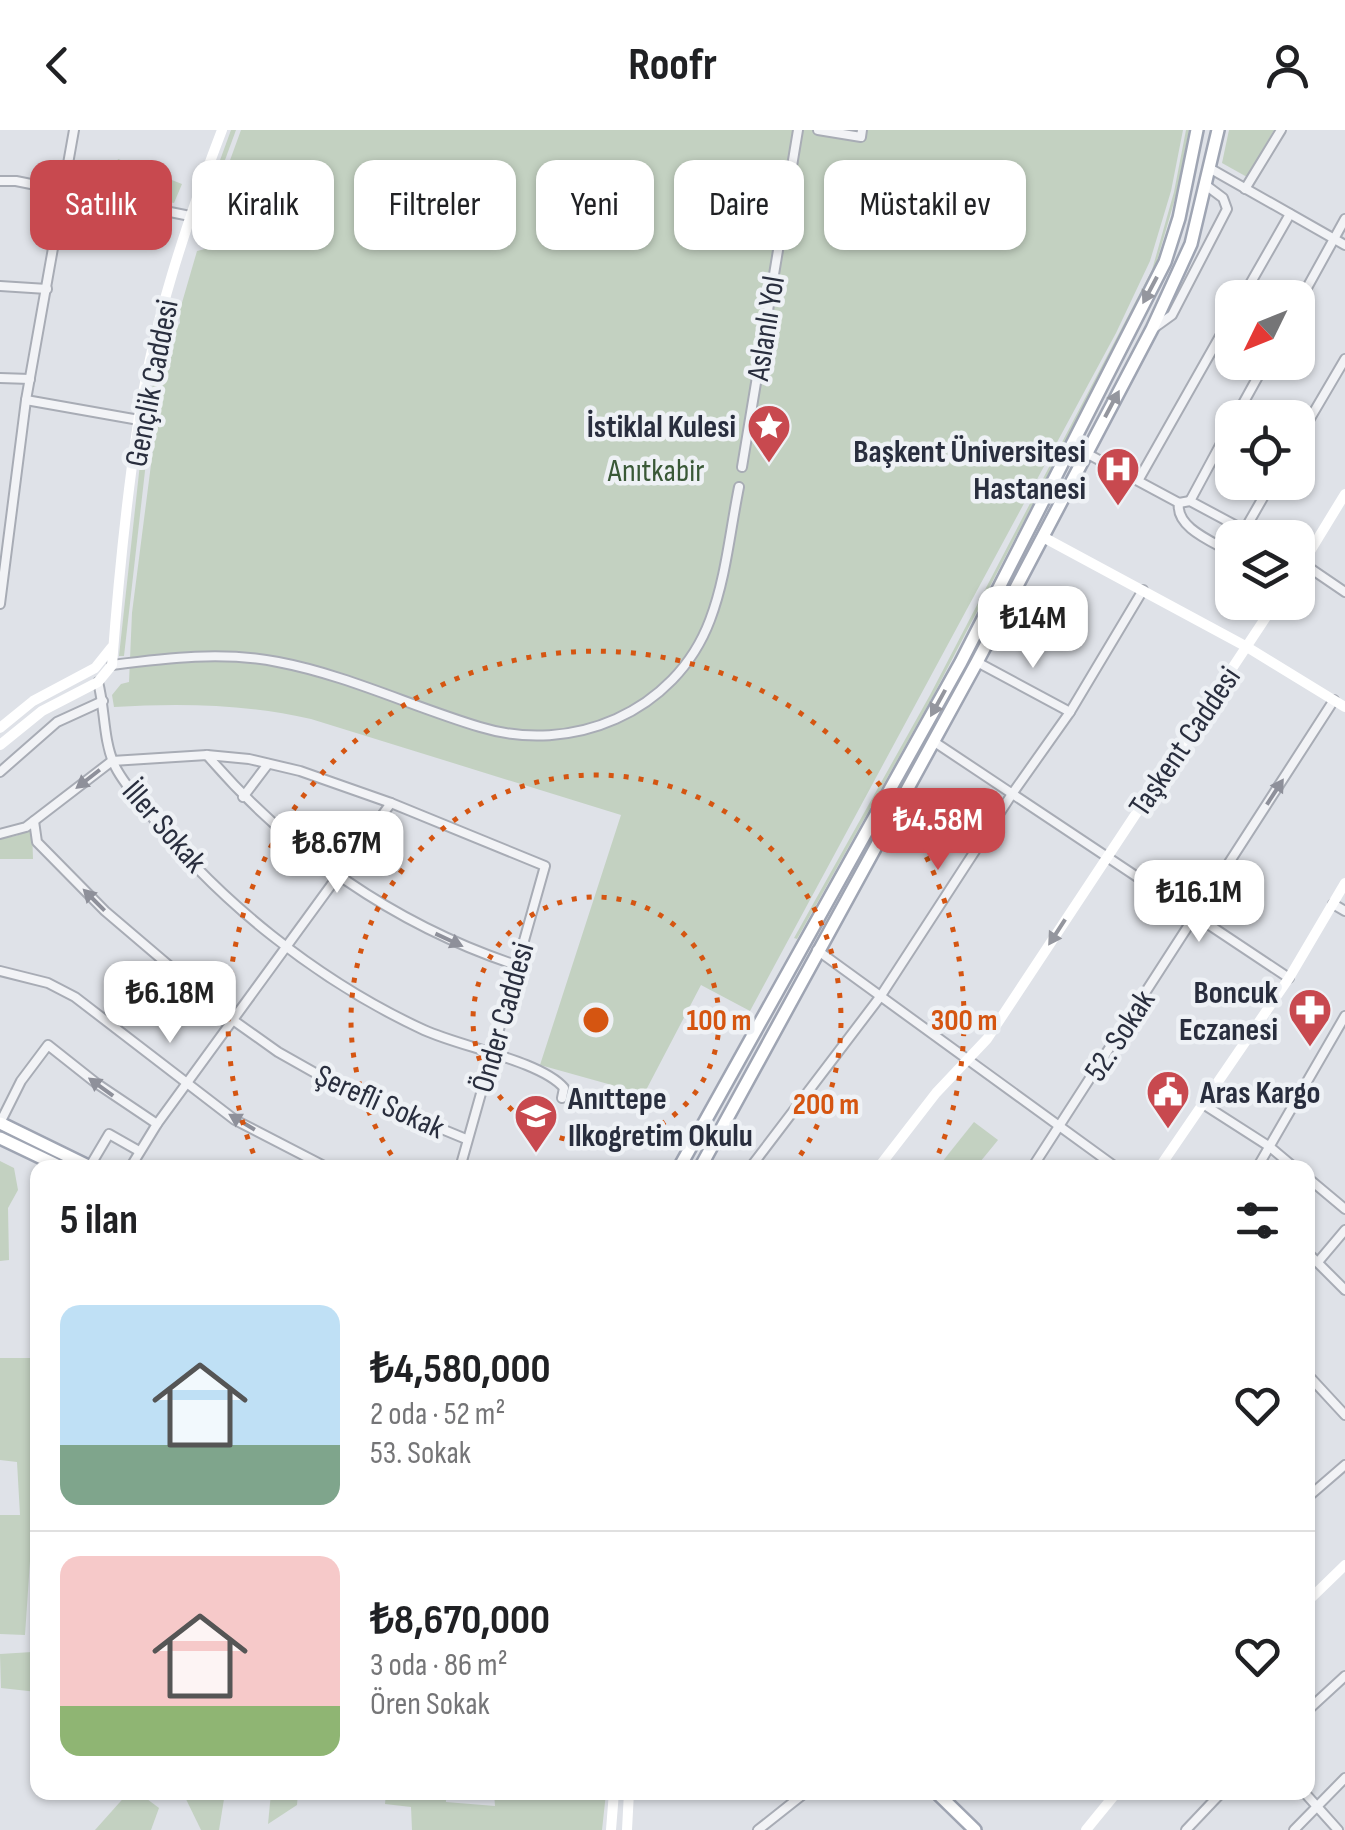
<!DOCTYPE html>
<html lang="tr">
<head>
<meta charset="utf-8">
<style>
	body { margin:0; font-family:"Sofia Sans Condensed",sans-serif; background:#f6f6f6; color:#202124; height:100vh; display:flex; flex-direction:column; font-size:38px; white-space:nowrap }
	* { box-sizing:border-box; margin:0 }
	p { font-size:32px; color:#757577 }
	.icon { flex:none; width:55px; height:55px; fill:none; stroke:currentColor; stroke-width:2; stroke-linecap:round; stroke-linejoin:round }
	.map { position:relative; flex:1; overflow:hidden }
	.panel { position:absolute; left:30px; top:1030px; width:1285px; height:640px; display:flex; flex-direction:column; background:#fff; border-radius:20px; box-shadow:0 2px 8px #0004 }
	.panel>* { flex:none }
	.top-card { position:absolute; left:30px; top:30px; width:1285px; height:90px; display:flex; gap:20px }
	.needle { width:65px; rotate:227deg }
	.buttons { position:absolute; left:1215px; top:150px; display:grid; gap:20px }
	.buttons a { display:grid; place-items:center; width:100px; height:100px; border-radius:20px; background:#fff; box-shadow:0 2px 8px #0004; font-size:50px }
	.price { position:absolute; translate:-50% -85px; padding:0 22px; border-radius:20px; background:#fff; color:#222; font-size:32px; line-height:65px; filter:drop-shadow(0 2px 5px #0008) }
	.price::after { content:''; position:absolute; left:50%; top:60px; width:30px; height:22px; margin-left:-15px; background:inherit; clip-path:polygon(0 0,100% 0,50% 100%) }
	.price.active { background:#c8494f; color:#fff }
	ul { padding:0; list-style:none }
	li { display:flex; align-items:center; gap:30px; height:250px; padding:0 30px }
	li+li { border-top:2px solid #e0e0e0 }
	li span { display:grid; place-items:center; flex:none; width:280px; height:200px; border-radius:20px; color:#555 }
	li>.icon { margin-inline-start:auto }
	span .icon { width:120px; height:120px; fill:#fffc; stroke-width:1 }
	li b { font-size:42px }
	h2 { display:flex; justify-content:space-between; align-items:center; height:120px; padding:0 30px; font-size:42px }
	.chip { padding:0 35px; border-radius:20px; background:#fff; box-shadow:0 2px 8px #0004; font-size:35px; line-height:90px }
	.chip.active { background:#c8494f; color:#fff }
	header { display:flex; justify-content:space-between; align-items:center; height:130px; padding:0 30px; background:#fff; font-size:45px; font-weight:700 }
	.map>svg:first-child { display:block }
	.green { fill:#c3d1c1 }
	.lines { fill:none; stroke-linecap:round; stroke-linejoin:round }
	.street-casing { stroke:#a8acb5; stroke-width:12 }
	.primary-casing { stroke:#9fa5b3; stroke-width:16 }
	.street { stroke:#f2f3f6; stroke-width:8 }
	.secondary { stroke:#fff; stroke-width:10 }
	.primary { stroke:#fff; stroke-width:11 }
	.oneway { fill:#94969e }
	.oneway2 { fill:#8e909a }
	.ring { fill:none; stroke:#d55511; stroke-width:5; stroke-dasharray:5 10 }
	.labels { text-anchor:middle; stroke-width:9; stroke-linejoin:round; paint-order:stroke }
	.street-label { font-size:32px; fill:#292e3e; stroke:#eef1f5 }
	.poi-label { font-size:32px; font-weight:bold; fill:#292e3e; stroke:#eef1f5; text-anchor:end }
	.park-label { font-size:32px; fill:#3a5937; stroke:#eef1f5 }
	.centre { fill:#d55511; stroke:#eef1f5; stroke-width:5 }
	.ring-label { font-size:30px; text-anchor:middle; font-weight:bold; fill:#d55511; stroke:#eef1f5; stroke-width:9; stroke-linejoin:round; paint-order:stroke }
</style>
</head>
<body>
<header><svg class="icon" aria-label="back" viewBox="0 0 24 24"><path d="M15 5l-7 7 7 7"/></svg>Roofr<svg class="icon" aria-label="person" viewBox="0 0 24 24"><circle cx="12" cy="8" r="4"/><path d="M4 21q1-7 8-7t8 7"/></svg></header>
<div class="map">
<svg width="1345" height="1700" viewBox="0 0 1345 1700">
	<rect width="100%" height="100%" fill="#dfe2e8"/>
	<g class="green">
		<path d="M231 0H236L199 101 195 99Z"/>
		<path d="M241 0H1183L1171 61 1150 131 1116 203 750 881 701 855 644 964 540 935 621 685 311 589C245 574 181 573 114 577L112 565 121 554 129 552 132 483 159 272 175 199 180 193 179 183 197 121 205 119 200 113Z"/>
		<path d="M1186 0H1189L1177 62 1154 141 933 566 797 809 794 808 930 565 1152 140 1174 62Z"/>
		<path d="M1229 0H1274L1247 47 1222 33Z"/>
		<path d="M118 29 182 54 174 73 82 55 84 30 115 37Z"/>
		<path d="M168 191 172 192 151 288 124 526H119L145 288Z"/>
		<path d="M32 698 33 729H0V708L16 706Z"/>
		<path d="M974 992 998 1010 976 1037H938Z"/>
		<path d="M0 1031 14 1038 18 1060 8 1078 9 1130 0 1131Z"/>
		<path d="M0 1228H33V1387L25 1505 0 1504V1385H20L17 1332 0 1330Z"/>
		<path d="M32 1522 37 1526V1562L1 1558 0 1524Z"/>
		<path d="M386 1662 446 1663V1672L495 1676 494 1663H606L602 1700H412L411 1677 385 1674Z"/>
		<path d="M128 1663H139L159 1678 151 1700H95Z"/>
		<path d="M183 1663H225L219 1700H201Z"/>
		<path d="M271 1663H298L297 1675 268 1694Z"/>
	</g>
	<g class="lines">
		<defs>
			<g id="street">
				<path d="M818 0 861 7 862 0"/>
				<path d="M1211 39 1345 115"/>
				<path d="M0 51H16L190 86"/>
				<path d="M1245 59 1281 0"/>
				<path d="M0 156 47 159"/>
				<path d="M1242 168 1290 84"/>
				<path d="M1298 174 1345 89"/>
				<path d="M1154 198 1172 185 1227 79 1223 68 1207 56"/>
				<path d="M0 248 30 249"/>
				<path d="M26 270 139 290"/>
				<path d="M1235 288 1266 232"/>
				<path d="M1298 309 1345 229"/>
				<path d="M1086 323 1179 373 1190 371 1259 408"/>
				<path d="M742 337 798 0"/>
				<path d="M1139 349 1232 185"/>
				<path d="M1190 371 1232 293"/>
				<path d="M1179 373C1175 398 1214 412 1232 423"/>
				<path d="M1245 399 1272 352"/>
				<path d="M1298 430 1345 462"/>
				<path d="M0 474 26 270 74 0"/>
				<path d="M977 532 1070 582"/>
				<path d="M112 535C167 528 223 521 278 532 347 545 413 577 480 597 571 625 675 583 710 490 726 448 730 401 739 357"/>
				<path d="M98 552C105 578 103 609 114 634 121 650 134 664 145 678 216 770 318 851 424 900 461 917 541 931 564 958L562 968"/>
				<path d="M933 611 1289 848"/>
				<path d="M207 625C289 721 395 795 516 835"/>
				<path d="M0 642 57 592 103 571"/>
				<path d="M243 667 268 634"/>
				<path d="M34 691 37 712 105 781 233 890 278 922 340 957 466 1009"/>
				<path d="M0 704 26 697 112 631 207 625 249 629 300 641 391 673 545 736 460 1038"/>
				<path d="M1333 774 1345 781"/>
				<path d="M817 820 1117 1038"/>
				<path d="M0 841 48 853 75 867 235 990 328 1038"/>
				<path d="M1203 974 1270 1017 1295 1038"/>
				<path d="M0 993 21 951 48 915 96 953 157 994"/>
				<path d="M90 1036 109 1004 139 1021"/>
				<path d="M130 1038 157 994 391 673"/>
				<path d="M750 1038 880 867 1012 664 1070 582 1143 460"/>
				<path d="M1032 1038 1334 570"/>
				<path d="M1257 1038 1345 886"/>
				<path d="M1308 1048 1345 1079"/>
				<path d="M1308 1123 1345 1160"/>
				<path d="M1318 1132 1345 1100"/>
				<path d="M1308 1245 1345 1285"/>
				<path d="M1308 1367 1345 1335"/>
				<path d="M1308 1580 1345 1546"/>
				<path d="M1304 1662 1338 1700"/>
				<path d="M758 1700 806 1662"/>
				<path d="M1186 1700 1222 1662"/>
				<path d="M1294 1700 1345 1648"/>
			</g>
			<g id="primary">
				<path d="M0 993 92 1038"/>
				<path d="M0 1008 63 1038"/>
				<path d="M679 1038 961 532 1165 132 1179 88 1197 0"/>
				<path d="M700 1038 977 532 1152 199 1191 114 1218 0"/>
				<path d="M936 1662 975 1700"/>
			</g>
		</defs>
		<use href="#street" class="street-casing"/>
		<use href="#primary" class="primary-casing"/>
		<use href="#street" class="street"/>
		<g class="secondary">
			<path d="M1043 407 1247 517 1345 577"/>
			<path d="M1298 441 1345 364"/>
			<path d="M0 598 33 571 95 538 111 518"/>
			<path d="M0 615 42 581 98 552 112 535C118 454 126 373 138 293 153 193 186 94 222 0"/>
			<path d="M878 1038 936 963 987 909 1276 472"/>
			<path d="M1159 1038 1289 848 1345 753"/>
			<path d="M1308 1471 1345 1435"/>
			<path d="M611 1700 614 1662"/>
			<path d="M627 1700 629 1662"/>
			<path d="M1086 1700 1117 1662"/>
		</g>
		<use href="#primary" class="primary"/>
	</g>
	<defs><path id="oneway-solid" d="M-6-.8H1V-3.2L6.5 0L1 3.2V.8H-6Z" transform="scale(2.5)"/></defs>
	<g class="oneway">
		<use href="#oneway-solid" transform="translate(1150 160) rotate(118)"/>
		<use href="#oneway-solid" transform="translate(1112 274) rotate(-62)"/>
		<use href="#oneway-solid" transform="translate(938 573) rotate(119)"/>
		<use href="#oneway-solid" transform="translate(1057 802) rotate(123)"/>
	</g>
	<g class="oneway2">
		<use href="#oneway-solid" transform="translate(88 649) rotate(142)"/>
		<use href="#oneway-solid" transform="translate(1275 662) rotate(-57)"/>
		<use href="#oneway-solid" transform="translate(94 770) rotate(-135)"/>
		<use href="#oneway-solid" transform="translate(449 810) rotate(25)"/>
		<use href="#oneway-solid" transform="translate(101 957) rotate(-144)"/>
		<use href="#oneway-solid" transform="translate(242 992) rotate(-149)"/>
	</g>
	<g class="ring">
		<circle cx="596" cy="890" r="123"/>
		<path d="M400 1037A245 245 0 1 1 792 1037"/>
		<path d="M259 1037A368 368 0 1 1 933 1037"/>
	</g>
	<defs>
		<symbol id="sight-pin" viewBox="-11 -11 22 30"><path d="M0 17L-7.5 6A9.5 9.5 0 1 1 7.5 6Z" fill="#c8494f" stroke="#eef1f5"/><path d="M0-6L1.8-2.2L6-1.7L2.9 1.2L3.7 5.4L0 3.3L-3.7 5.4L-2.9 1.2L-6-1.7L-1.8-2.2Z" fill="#fff"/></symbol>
		<symbol id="hospital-pin" viewBox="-11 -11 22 30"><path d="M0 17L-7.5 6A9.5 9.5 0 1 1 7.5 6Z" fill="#c8494f" stroke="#eef1f5"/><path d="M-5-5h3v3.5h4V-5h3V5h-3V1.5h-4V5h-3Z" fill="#fff"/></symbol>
		<symbol id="pharmacy-pin" viewBox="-11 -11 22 30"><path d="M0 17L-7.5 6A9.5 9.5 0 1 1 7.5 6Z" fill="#c8494f" stroke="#eef1f5"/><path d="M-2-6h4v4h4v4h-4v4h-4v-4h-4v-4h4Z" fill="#fff"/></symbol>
		<symbol id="civic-pin" viewBox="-11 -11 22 30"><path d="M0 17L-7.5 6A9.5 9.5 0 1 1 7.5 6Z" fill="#c8494f" stroke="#eef1f5"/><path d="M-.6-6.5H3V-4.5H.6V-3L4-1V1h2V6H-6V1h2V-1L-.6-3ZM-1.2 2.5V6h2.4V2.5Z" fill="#fff"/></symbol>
		<symbol id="school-pin" viewBox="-11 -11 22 30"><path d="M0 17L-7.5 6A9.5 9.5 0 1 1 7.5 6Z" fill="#c8494f" stroke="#eef1f5"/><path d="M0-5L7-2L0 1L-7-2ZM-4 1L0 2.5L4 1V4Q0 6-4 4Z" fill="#fff"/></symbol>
	</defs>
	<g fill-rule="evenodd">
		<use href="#sight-pin" x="744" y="271" width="50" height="68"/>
		<use href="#hospital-pin" x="1093" y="314" width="50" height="68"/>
		<use href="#pharmacy-pin" x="1285" y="855" width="50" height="68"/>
		<use href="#civic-pin" x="1143" y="937" width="50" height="68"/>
		<use href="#school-pin" x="511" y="961" width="50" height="68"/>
	</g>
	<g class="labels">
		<g class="street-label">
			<text transform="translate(765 198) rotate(-81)" y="11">Aslanlı Yol</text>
			<text transform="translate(151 253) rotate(-79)" y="11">Gençlik Caddesi</text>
			<text transform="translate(1184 611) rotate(-56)" y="11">Taşkent Caddesi</text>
			<text transform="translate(165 696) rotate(49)" y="11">İller Sokak</text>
			<text transform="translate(502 887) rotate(-74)" y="11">Önder Caddesi</text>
			<text transform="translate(1119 905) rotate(-57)" y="11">52. Sokak</text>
			<text transform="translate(380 971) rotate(24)" y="11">Şerefli Sokak</text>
		</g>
		<g class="poi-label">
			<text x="736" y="307">İstiklal Kulesi</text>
			<text x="1086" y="332">Başkent Üniversitesi<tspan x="1086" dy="37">Hastanesi</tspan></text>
			<text x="1278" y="873">Boncuk<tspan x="1278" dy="37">Eczanesi</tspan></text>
			<text x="1200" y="973" text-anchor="start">Aras Kargo</text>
			<text x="568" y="979" text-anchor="start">Anıttepe<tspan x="568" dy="37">Ilkogretim Okulu</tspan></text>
		</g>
		<g class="park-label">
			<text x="656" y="351">Anıtkabir</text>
		</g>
	</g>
	<circle cx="596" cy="890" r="15" class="centre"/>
	<g class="ring-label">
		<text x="719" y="900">100 m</text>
		<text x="964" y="900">300 m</text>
		<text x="826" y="984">200 m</text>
	</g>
</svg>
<div class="buttons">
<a><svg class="needle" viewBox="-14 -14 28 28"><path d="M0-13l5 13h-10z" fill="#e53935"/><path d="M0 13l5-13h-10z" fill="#757577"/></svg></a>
<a><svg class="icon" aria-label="locate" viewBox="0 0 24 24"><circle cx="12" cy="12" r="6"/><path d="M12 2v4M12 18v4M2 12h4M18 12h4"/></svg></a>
<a><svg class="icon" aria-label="layers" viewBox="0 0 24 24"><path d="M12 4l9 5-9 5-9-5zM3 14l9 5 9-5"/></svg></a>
</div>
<b class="price" style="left:1033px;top:541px">₺14M</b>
<b class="price active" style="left:938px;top:743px">₺4.58M</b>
<b class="price" style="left:337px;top:766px">₺8.67M</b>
<b class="price" style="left:1199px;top:815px">₺16.1M</b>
<b class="price" style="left:170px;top:916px">₺6.18M</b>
<div class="top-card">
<a class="chip active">Satılık</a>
<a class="chip">Kiralık</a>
<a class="chip">Filtreler</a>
<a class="chip">Yeni</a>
<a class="chip">Daire</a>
<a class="chip">Müstakil ev</a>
</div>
<section class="panel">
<h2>5 ilan<svg class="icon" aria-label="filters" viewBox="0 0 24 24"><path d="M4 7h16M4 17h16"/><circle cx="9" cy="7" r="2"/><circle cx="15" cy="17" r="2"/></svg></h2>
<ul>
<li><span style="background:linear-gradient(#bfe0f5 70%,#7fa58c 0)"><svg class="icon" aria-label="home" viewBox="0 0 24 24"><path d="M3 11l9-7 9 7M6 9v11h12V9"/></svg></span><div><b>₺4,580,000</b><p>2 oda · 52 m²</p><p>53. Sokak</p></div><svg class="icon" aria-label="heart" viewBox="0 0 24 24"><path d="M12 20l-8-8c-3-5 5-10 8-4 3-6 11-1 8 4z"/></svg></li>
<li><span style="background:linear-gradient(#f6c9c9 75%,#8fb573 0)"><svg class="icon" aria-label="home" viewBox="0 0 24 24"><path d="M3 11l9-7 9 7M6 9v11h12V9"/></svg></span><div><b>₺8,670,000</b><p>3 oda · 86 m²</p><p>Ören Sokak</p></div><svg class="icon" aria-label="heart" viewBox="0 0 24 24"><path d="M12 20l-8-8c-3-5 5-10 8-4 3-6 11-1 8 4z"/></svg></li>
</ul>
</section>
</div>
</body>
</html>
